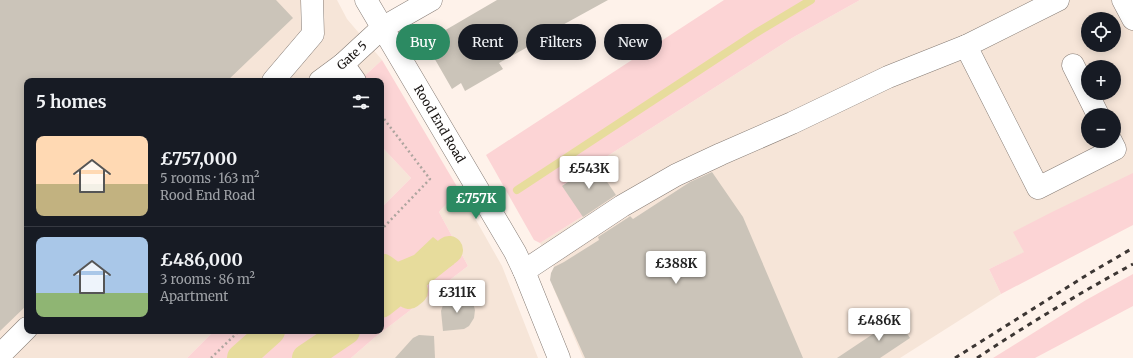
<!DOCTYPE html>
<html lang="en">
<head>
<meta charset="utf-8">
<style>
	body { margin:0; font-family:Merriweather,serif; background:#20242c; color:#f1f3f6; height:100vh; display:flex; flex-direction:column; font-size:15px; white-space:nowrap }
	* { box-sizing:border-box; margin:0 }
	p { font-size:13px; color:#9ea1a6 }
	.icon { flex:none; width:22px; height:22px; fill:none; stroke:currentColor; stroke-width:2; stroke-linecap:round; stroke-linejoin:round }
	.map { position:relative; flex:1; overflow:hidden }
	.details { position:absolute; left:24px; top:78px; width:360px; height:256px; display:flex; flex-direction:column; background:#171b24; border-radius:8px; box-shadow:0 2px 10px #0003 }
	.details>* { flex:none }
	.hud { position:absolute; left:396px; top:24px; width:380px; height:36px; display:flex; gap:8px }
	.buttons { position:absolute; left:1081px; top:12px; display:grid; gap:8px }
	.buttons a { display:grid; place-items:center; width:40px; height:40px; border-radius:50%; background:#171b24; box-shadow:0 2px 10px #0003; font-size:20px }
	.price { position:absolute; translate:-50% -34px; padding:0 9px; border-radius:4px; background:#fff; color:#222; font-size:13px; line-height:26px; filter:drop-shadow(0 1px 2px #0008) }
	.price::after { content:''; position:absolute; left:50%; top:24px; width:12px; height:9px; margin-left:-6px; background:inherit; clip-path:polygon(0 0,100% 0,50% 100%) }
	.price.current { background:#2c8a62; color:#fff }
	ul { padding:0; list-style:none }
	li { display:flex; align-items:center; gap:12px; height:100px; padding:0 12px }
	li+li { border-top:1px solid #363941 }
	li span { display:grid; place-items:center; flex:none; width:112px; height:80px; border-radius:8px; color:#555 }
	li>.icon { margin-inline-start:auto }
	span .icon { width:48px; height:48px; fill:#fffc; stroke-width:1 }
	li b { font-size:17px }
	h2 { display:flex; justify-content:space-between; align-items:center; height:48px; padding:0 12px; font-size:17px }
	.pill { padding:0 14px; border-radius:18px; background:#171b24; box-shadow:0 2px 10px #0003; font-size:14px; line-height:36px }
	.pill.current { background:#2c8a62; color:#fff }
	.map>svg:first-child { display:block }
	.built { fill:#f6e5d8; fill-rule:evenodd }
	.green { fill:#fcd4d5 }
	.water { fill:#e7dc9c }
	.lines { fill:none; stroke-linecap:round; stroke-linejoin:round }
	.stream { stroke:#e7dc9c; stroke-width:8 }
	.canal { stroke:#e7dc9c; stroke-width:28 }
	.building { fill:#cbc4b9 }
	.minor-casing { stroke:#867c75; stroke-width:23 }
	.path { stroke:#aea59f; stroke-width:2.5; stroke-dasharray:2 3; stroke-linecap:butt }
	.minor { stroke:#fff; stroke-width:22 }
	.rail { stroke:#3c3633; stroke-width:3; stroke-dasharray:5 5; stroke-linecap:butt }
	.labels { text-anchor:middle; stroke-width:4; stroke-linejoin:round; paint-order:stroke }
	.street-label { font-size:12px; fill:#171311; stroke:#fff }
</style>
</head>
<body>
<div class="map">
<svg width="1133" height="358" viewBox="0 0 1133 358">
	<rect width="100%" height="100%" fill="#fef2ea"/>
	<g class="built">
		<path d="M0 0H337L347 19 382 60 359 81H27V331H214L187 358H0Z"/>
		<path d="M860 0H1133V201L989 269 1001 294 900 358H583L553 287 554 267 540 243 583 216 562 186 595 164 792 38ZM1088 19H1114V45H1088ZM1088 67H1114V93H1088ZM1088 115H1114V141H1088Z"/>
		<path d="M381 146 411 178 381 208Z"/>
		<path d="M459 190 502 266 538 358H351L374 338 468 266 439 212Z"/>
	</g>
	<g class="green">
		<path d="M724 0H860L792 38 595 164 563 185 583 216 540 243 534 240 486 155Z"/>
		<path d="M382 60 459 190 439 212 468 266 374 338 351 358H187L214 331H381V208L411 178 381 146V81H359Z"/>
		<path d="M1133 173V225L1001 294 989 269 1024 252 1013 232 1052 212Z"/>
		<path d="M1133 274V306L1035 358H993L1086 300Z"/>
	</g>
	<path class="water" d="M433 237 449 250 454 264 414 291 383 268 414 255Z"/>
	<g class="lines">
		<path class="stream" d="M517 190 756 33 811 0"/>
		<g class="canal">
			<path d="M381 269 383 268 414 291 409 295"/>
			<path d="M381 304 449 250"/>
			<path d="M241 358 271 331"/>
			<path d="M306 358 346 331"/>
		</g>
	</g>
	<g class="building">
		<path d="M0 0H276L293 18 227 81H27V305L0 331Z"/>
		<path d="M497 0H608L548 33 549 35 499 63 503 69 465 91 461 83 452 89 425 42Z"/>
		<path d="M595 164 616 195 583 217 562 186Z"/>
		<path d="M712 172 743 217 803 358H585L550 280 551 273 554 267 564 262 599 240 598 237 629 217 630 216 633 219 690 182Z"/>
		<path d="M460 296 467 298 473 303 475 310 474 318 469 326 464 329 443 331 441 311 443 305 451 297Z"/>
		<path d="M897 318 910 338 880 358H837Z"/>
		<path d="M419 335 434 336 435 358H395L413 338Z"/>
	</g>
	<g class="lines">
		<defs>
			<g id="minor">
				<path id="s1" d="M366 0 515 252 524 271 559 358"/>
				<path d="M1058 0 966 46 1038 188 1115 149 1111 141"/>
				<path d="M1123 0 1133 19"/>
				<path d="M343 64 355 81"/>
				<path d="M1073 65 1098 115"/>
				<path d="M273 81 313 34 312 0"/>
				<path id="s2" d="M320 81 343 64 382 28 431 0"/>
				<path d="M524 271 622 206 676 175 721 154 792 123 888 77 966 46"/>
				<path d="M0 355 27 328"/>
			</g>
		</defs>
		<use href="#minor" class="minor-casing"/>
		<g class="path">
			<path d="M381 115 430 179 381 230"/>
			<path d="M211 358 239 331"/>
		</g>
		<use href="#minor" class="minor"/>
		<g class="rail">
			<path d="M955 358 1090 273 1133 248"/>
			<path d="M977 358C1028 324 1080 293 1133 264"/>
		</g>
	</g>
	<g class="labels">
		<g class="street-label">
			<text dy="4" stroke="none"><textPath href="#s2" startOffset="41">Gate 5</textPath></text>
			<text dy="4" stroke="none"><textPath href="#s1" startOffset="144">Rood End Road</textPath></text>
		</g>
	</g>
</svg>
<div class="buttons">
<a><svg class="icon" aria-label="locate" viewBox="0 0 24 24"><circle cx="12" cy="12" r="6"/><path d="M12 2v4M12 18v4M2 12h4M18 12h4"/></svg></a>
<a>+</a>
<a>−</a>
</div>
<b class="price" style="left:589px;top:190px">£543K</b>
<b class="price current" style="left:476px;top:220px">£757K</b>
<b class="price" style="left:676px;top:285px">£388K</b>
<b class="price" style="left:457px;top:314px">£311K</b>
<b class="price" style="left:879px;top:342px">£486K</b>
<div class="hud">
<a class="pill current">Buy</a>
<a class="pill">Rent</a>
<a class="pill">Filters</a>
<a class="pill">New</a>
</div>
<section class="details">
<h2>5 homes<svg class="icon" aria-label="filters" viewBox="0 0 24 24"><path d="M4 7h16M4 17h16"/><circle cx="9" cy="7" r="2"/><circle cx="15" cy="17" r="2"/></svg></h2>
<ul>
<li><span style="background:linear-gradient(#ffd9b3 60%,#c2b280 0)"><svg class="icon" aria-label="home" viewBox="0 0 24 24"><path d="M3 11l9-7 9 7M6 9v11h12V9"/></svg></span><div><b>£757,000</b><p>5 rooms · 163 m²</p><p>Rood End Road</p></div></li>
<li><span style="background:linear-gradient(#a9c7e8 70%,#8fb573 0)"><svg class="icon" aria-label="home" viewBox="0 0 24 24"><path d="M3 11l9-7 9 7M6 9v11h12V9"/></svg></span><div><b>£486,000</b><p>3 rooms · 86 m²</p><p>Apartment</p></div></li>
</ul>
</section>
</div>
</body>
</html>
